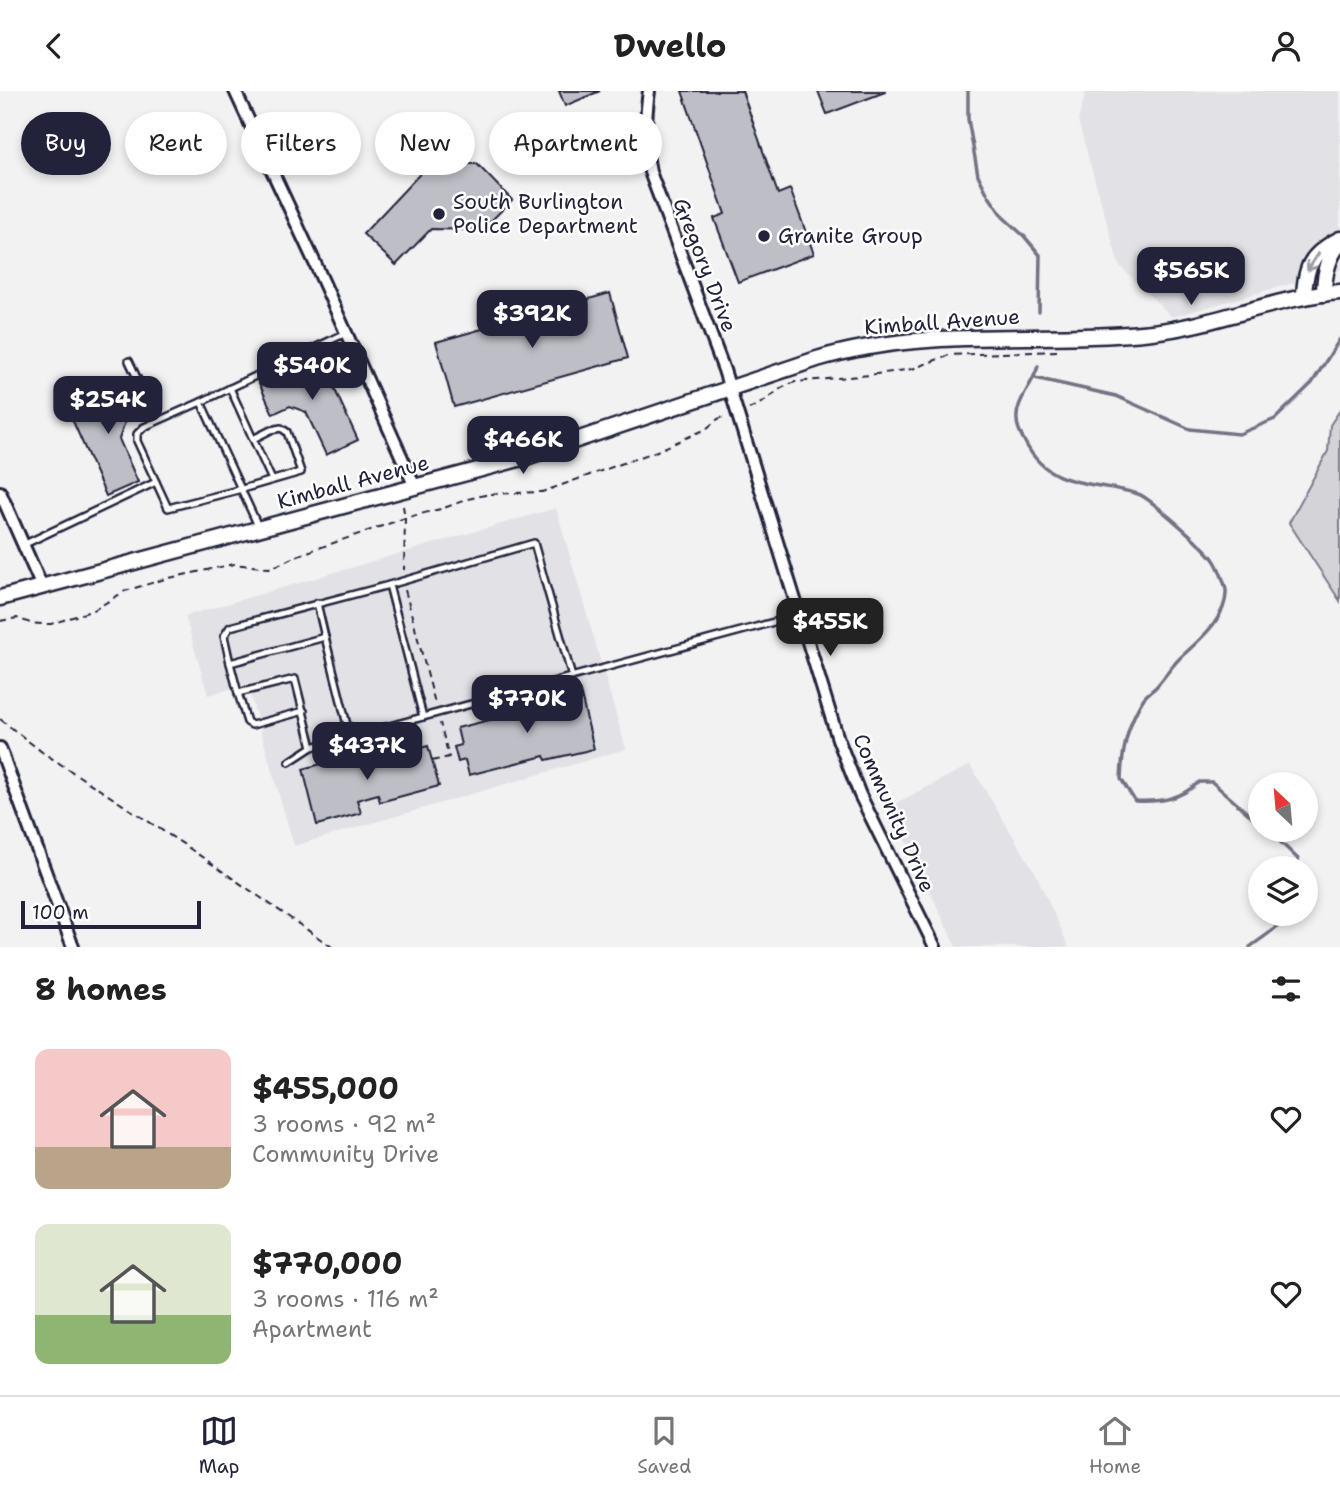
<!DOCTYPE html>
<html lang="en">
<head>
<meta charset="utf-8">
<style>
	body { margin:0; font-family:"Shantell Sans",sans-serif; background:#f2f2f2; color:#222; height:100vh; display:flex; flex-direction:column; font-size:26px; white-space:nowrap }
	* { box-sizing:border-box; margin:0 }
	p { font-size:23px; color:#767676 }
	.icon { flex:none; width:38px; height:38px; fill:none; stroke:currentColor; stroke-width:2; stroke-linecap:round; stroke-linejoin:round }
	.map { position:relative; height:856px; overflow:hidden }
	.drawer { display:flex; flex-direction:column; background:#fff; flex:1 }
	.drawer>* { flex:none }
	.banner { position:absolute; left:21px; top:21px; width:700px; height:63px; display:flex; gap:14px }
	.needle { width:46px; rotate:334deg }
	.fabs { position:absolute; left:1248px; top:681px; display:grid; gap:14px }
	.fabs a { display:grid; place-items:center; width:70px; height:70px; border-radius:50%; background:#fff; box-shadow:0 4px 10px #0003; font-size:35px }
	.scale { position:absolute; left:21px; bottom:18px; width:180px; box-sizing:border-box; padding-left:7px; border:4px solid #22223b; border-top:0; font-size:19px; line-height:24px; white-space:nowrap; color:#22223b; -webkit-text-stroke:5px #fff; paint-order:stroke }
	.price { position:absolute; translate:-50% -60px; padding:0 16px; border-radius:14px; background:#22223b; color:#fff; font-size:23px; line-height:46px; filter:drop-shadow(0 2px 4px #0008) }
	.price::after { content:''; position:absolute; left:50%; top:42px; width:21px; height:16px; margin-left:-10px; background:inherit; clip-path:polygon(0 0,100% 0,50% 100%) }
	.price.current { background:#222; color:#fff }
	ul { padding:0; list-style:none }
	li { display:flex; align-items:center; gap:21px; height:175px; padding:0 35px }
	li span { display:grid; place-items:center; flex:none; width:196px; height:140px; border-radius:14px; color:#555 }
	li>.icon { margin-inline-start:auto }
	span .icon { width:84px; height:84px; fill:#fffc; stroke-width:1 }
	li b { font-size:30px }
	h2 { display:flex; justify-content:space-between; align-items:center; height:84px; padding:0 35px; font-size:30px }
	.pill { padding:0 24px; border-radius:32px; background:#fff; box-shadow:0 4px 10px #0003; font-size:24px; line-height:63px }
	.pill.current { background:#22223b; color:#fff }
	header { display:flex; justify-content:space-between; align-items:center; height:91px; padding:0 35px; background:#fff; font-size:32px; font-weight:700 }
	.tabs { display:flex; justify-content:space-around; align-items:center; height:98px; border-top:2px solid #e0e0e0; background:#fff; font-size:19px; color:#767676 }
	.tabs a { display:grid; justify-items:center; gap:4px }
	.tabs .current { color:#22223b }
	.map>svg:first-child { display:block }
	.built { fill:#e2e2e6 }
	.green { fill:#d3d3d8; stroke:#7a7a8a; stroke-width:2 }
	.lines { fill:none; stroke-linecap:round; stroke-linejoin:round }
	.stream { stroke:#727282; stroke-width:3.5 }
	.building { fill:#bebec6; stroke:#22223b; stroke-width:2 }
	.lane-casing { stroke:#22223b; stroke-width:10 }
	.street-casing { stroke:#22223b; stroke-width:16 }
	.secondary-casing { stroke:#22223b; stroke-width:19 }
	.path { stroke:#22223b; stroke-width:2; stroke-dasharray:7 5; stroke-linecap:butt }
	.lane { stroke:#fff; stroke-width:5 }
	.street { stroke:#fff; stroke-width:10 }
	.secondary { stroke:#fff; stroke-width:14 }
	.oneway { stroke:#9c9ca7 }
	.poi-dot { fill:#22223b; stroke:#fff; stroke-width:2.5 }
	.labels { text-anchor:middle; stroke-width:5; stroke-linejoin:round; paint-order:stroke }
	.poi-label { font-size:21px; fill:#22223b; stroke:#fff; text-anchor:start }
	.street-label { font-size:21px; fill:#22223b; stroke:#fff }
</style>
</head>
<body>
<header><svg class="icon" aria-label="back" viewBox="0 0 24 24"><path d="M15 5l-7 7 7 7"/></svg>Dwello<svg class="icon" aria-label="person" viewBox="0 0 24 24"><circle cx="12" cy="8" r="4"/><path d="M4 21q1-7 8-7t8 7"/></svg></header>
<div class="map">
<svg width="1340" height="856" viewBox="0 0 1340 856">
	<rect width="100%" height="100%" fill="#f2f2f3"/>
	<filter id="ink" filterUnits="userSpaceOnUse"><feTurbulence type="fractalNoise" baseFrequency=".0143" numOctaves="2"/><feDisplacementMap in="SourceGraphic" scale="14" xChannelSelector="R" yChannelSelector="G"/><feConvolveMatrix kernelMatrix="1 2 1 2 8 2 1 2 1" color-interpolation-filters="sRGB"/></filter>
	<g filter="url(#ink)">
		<g class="built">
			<path d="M1086 0H1340V179L1172 226 1119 174 1078 30Z"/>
			<path d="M556 417 626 658 294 755 247 593 208 604 185 525Z"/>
			<path d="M970 674 1036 783 1069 856H956L890 715Z"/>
		</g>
		<path class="green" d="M1340 319V510L1289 432 1328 360 1330 334Z"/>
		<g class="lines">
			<g class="stream">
				<path d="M968 0V28L978 84 988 104 1003 126 1024 145 1040 164 1039 221"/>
				<path d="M1038 275C1033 294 1015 311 1017 329 1017 338 1022 346 1026 353 1050 399 1096 390 1138 403 1149 406 1208 459 1214 469 1218 474 1225 493 1226 499 1228 527 1197 551 1180 567 1171 576 1164 587 1156 596 1152 600 1148 602 1144 607 1128 631 1122 659 1121 688L1135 710C1161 711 1179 709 1199 691H1212L1260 733"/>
				<path d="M1035 287 1116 305 1190 338 1239 343 1275 328 1312 292 1340 248"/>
				<path d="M1267 738 1298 768V777"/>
				<path d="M1250 856C1263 846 1279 837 1288 822"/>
			</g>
		</g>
		<g class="building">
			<path d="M559 0H600L565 15Z"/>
			<path d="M682 0H742L778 103 790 98 814 163 738 191 714 127 725 123Z"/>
			<path d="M818 0H885V1L827 23Z"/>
			<path d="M430 72 477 73 512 109 482 139 431 138 396 174 363 143Z"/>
			<path d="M610 202 628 267 454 316 436 251Z"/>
			<path d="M319 264 358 349 326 364 306 321 290 315 273 323 259 292Z"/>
			<path d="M129 293 142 324 125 331 119 348 138 391 106 405 68 319Z"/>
			<path d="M580 600 594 658 546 669 544 665 469 684 465 669 458 671 454 656 461 654 457 637 534 618 532 611Z"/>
			<path d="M428 655 439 695 380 711 378 703 357 709 361 722 317 734 303 678 350 665 352 675Z"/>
		</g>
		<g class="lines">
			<defs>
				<g id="lane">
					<path d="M129 270 157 329"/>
					<path d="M253 348 272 389"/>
					<path d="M156 391 137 350V343L144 336 201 311"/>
					<path d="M258 435 201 311 346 242"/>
					<path d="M23 454 156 391 168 417 242 398 301 381 287 341 281 337 271 339 253 348 230 297"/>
					<path d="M389 494 534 452 572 586"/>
					<path d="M317 512 325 546"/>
					<path d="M230 572 238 602"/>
					<path d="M304 620 252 634 247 631 238 602 295 588 312 656"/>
					<path d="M350 646 325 546 230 572 224 545 230 536 389 494 423 626"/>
					<path d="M289 671 312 656 800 524"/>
				</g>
				<g id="street">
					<path d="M235 0 314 170 415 396"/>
					<path d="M649 0C645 28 644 53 650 81L724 279 838 648 860 704 935 856"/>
					<path d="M0 401 42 496"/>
					<path d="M0 657 73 856"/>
				</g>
				<g id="secondary">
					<path d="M1324 203C1324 184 1328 166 1340 152"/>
					<path d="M1304 206C1305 175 1311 163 1340 148"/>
					<path d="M0 507 526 366 817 268C926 235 1041 253 1152 241 1216 234 1276 206 1340 201"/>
				</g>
			</defs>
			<use href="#lane" class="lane-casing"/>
			<use href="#street" class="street-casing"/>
			<use href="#secondary" class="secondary-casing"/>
			<g class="path">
				<path d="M749 318 763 311 783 296 795 291 870 284 912 278 949 264 1058 260"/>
				<path d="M403 415 405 427 404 479"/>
				<path d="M405 499 435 612"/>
				<path d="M0 530 17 527 30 532 42 533H51L94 519 125 500 165 488 234 473 269 477 278 474 296 465 405 427 444 417 468 408 489 403 542 401 657 360 706 338 718 328 727 325"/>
				<path d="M0 628 42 661 186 755 332 856"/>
				<path d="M432 670 449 666 440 632"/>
			</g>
			<use href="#lane" class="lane"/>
			<use href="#street" class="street"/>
			<use href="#secondary" class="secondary"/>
		</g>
		<defs><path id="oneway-shaft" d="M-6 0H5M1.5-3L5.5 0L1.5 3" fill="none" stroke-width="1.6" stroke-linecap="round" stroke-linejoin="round" transform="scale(1.75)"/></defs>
		<use class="oneway" href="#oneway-shaft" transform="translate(1313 171) rotate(123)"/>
	</g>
	<g class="poi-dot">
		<circle cx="439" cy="123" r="7"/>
		<circle cx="764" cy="145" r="7"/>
	</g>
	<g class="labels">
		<g class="poi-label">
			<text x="453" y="118">South Burlington<tspan x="453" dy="24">Police Department</tspan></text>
			<text x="778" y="152">Granite Group</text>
		</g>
		<g class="street-label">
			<text transform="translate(705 174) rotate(69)" y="7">Gregory Drive</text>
			<text transform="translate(942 231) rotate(-4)" y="7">Kimball Avenue</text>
			<text transform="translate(353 391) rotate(-15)" y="7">Kimball Avenue</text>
			<text transform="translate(894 722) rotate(66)" y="7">Community Drive</text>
		</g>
	</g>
</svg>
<div class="fabs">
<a><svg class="needle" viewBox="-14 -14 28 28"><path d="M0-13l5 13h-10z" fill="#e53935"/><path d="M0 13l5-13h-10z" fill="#767676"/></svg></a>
<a><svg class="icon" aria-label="layers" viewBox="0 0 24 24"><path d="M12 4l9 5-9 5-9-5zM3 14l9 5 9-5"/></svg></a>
</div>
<div class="scale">100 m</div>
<b class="price" style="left:1191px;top:216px">$565K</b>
<b class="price" style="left:532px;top:259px">$392K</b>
<b class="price" style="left:312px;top:311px">$540K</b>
<b class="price" style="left:108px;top:345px">$254K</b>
<b class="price" style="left:523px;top:385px">$466K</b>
<b class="price current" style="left:830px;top:567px">$455K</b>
<b class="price" style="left:527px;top:644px">$770K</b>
<b class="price" style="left:367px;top:691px">$437K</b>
<div class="banner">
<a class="pill current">Buy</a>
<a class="pill">Rent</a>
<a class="pill">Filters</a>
<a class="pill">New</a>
<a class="pill">Apartment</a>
</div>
</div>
<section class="drawer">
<h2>8 homes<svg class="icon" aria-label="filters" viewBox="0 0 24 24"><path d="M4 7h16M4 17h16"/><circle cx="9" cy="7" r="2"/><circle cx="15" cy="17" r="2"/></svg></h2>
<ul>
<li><span style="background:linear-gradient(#f6c9c9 70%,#b9a48a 0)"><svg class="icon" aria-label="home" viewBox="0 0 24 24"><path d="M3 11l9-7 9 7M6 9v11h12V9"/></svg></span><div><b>$455,000</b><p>3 rooms · 92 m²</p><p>Community Drive</p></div><svg class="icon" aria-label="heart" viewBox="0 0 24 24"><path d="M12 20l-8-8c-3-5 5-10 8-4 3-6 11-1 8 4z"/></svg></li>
<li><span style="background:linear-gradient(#dfe7d0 65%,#8fb573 0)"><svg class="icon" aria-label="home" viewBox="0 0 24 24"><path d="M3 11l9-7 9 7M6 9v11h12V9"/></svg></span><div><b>$770,000</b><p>3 rooms · 116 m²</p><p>Apartment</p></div><svg class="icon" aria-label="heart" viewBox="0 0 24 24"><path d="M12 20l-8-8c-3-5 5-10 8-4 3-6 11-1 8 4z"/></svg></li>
</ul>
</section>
<nav class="tabs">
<a class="current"><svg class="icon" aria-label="map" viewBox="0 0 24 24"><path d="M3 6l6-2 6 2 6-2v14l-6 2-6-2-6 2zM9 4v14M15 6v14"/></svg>Map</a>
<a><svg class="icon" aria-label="saved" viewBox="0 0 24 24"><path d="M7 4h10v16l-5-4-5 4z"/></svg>Saved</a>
<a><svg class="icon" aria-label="home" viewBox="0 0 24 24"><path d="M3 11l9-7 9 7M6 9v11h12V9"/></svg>Home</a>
</nav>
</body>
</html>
